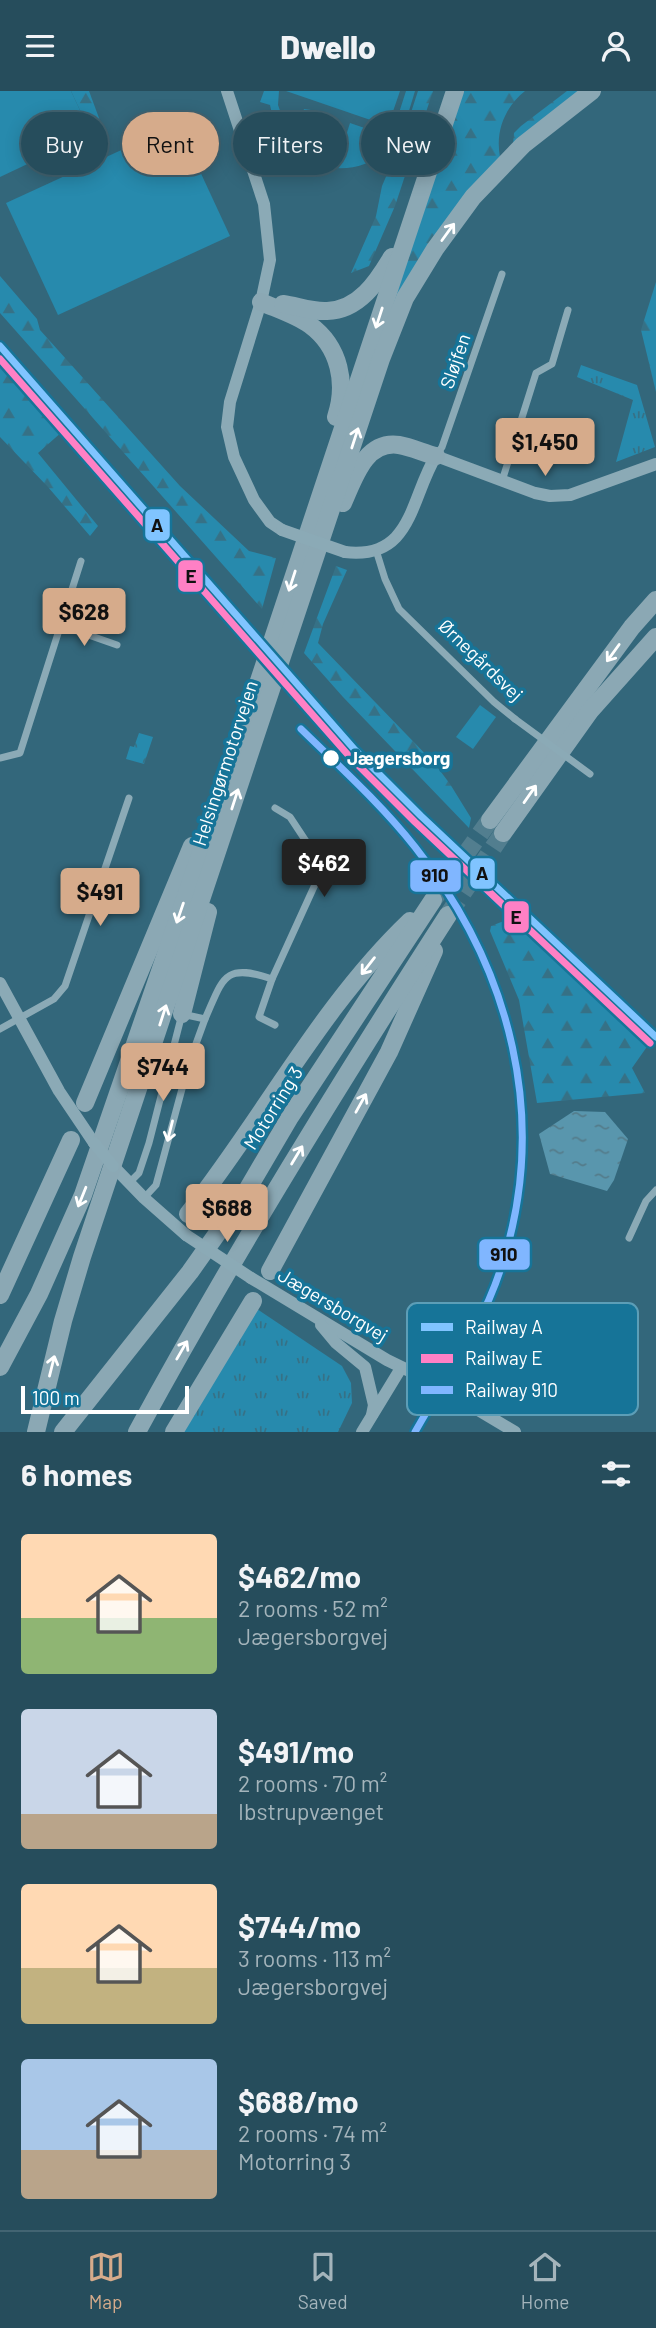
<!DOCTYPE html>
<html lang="en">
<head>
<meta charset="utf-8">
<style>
	body { margin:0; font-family:Barlow,sans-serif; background:#2e5462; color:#f1f3f6; height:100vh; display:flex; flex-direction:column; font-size:26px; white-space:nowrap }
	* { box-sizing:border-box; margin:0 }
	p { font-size:23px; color:#a4b4bb }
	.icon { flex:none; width:38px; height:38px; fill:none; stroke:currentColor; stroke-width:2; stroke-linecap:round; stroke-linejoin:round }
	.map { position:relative; height:1341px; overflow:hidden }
	.sheet { display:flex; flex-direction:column; background:#264d5c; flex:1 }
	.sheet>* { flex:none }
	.hud { position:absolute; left:21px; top:21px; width:614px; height:63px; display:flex; gap:14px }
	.scale { position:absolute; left:21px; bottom:18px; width:168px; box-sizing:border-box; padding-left:7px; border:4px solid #fff; border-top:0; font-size:19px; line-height:24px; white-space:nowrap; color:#fff; -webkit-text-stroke:5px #167498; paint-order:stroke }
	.price { position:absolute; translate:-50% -60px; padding:0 16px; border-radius:7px; background:#d6ab8b; color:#111; font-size:23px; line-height:46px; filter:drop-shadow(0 2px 4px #0008) }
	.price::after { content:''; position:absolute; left:50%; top:42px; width:21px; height:16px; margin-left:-10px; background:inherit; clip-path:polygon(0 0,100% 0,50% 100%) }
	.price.current { background:#222; color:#fff }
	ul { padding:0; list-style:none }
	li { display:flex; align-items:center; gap:21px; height:175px; padding:0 21px }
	li span { display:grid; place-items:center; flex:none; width:196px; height:140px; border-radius:7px; color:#555 }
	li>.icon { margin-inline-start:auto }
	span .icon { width:84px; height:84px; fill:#fffc; stroke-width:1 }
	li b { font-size:30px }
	h2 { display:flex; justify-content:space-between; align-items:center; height:84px; padding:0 21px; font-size:30px }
	.tag { padding:0 24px; border-radius:32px; background:#264d5c; box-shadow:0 4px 18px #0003,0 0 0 2px #426472; font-size:24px; line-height:63px }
	.tag.current { background:#d6ab8b; color:#111 }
	header { display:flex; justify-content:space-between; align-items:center; height:91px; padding:0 21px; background:#264d5c; font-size:32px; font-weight:800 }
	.tabs { display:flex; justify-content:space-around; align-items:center; height:98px; border-top:2px solid #426472; background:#264d5c; font-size:19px; color:#a4b4bb }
	.tabs a { display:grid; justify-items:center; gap:4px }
	.tabs .current { color:#d6ab8b }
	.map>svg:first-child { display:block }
	.grass { fill:url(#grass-tufts) }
	.forest { fill:url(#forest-firs) }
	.park { fill:url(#park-crowns) }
	.garden { fill:#278aad }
	.water { fill:url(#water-ripples) }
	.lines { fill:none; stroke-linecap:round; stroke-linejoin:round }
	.motorway-tunnel { stroke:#527e8f; stroke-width:18; stroke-dasharray:18 9; stroke-linecap:butt }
	.minor { stroke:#8baab6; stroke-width:7 }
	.tertiary { stroke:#8baab6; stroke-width:12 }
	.motorway { stroke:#8ba8b4; stroke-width:18 }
	.minor-bridge { stroke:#8baab6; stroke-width:7 }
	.tertiary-bridge { stroke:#8baab6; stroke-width:12 }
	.rail-1-casing { stroke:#167498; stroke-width:12 }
	.rail-2-casing { stroke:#167498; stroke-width:12 }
	.rail-3-casing { stroke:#167498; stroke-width:12 }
	.rail-1 { stroke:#80c4ff; stroke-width:7 }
	.rail-2 { stroke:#ff80c5; stroke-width:7 }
	.rail-3 { stroke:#80b6ff; stroke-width:7 }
	.oneway { stroke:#fff }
	.stop-dot { fill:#fff; stroke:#167498; stroke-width:2.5 }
	.labels { text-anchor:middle; stroke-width:7; stroke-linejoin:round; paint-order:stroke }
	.street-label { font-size:19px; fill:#fff; stroke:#167498 }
	.stop-label { font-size:19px; font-weight:bold; fill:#fff; stroke:#167498; text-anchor:start }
	.key { fill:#167498; stroke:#5c9eb7; stroke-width:2 }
	.key-label { font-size:19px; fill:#fff }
	.line-badge { stroke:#167498; stroke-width:2.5 }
	.pale-badge-label { font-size:19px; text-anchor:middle; font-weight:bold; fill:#111 }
</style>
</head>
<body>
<header><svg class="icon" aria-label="menu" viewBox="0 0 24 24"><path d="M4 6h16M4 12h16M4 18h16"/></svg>Dwello<svg class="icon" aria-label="person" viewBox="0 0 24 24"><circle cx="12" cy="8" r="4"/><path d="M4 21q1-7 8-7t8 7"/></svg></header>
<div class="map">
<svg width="656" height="1341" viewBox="0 0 656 1341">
	<defs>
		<pattern id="grass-tufts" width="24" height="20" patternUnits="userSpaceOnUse" patternTransform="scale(1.75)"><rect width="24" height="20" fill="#278aad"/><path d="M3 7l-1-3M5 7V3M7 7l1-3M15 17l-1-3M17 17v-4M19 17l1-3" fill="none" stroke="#367186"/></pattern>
		<pattern id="forest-firs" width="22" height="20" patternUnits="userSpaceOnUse" patternTransform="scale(1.75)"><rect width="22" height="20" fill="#278aad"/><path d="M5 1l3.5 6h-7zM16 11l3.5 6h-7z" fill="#367186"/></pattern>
		<pattern id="park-crowns" width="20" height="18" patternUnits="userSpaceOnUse" patternTransform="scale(1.75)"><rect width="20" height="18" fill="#278aad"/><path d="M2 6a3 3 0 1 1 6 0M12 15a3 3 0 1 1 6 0" fill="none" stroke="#367186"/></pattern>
		<pattern id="water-ripples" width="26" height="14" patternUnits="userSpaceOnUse" patternTransform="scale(1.75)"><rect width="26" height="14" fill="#5996ad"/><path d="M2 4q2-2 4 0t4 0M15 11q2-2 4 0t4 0" fill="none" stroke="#547c8b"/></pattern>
	</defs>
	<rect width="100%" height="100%" fill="#33677b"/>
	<g class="grass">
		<path d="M581 274 637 294 655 356 616 371 633 309 577 286Z"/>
		<path d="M305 610 392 703 562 862 415 737 312 627Z"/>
		<path d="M257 1218 342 1275 351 1292 352 1312 338 1341H182Z"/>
	</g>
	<g class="forest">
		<path d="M71 0H89L106 46 101 49 91 43Z"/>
		<path d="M418 0H433L395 115 369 175 351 182 376 125 382 95 403 46Z"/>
		<path d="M462 0H525C505 16 495 40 500 66L389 221Z"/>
		<path d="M567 0H580L513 54 514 42 521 35Z"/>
		<path d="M0 185 37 228 40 239 180 395 249 460 276 467 262 518 0 222Z"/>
		<path d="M656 191V301L641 239Z"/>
		<path d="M0 268 63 340 38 362 98 435 90 445 48 396 0 346Z"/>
		<path d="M336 475 347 479 323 533 318 552 435 673 450 693 471 727 469 737 343 606 304 562Z"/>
		<path d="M509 828 598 908 651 950 632 977 645 1002 537 1012 519 909 490 840 491 835Z"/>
	</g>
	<path class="park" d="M139 642 153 646 144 673 126 668 130 655 134 656Z"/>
	<g class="garden">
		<path d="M0 0H71L91 43 0 86Z"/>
		<path d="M264 0H279L278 14 286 36 300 31 304 18 311 19 309 28H315L317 22 327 25 326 31 328 32 343 54 350 32 388 45 397 28 406 0H415C409 20 403 44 387 59 342 99 280 69 270 14L260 11Z"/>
		<path d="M286 0H400L388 35Z"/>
		<path d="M178 33 230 145 58 224 6 112Z"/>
		<path d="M480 614 496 626 473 658 456 646Z"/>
	</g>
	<path class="water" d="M574 1020 605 1021 628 1048 614 1089 607 1100 550 1083 539 1043Z"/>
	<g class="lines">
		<g class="motorway-tunnel">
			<path d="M433 809 490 729"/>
			<path d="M448 824 503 742"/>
		</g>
		<g class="minor">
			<path d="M436 365 442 356 502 183"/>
			<path d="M502 390 536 282 552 273 568 219"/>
			<path d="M376 459 385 488 399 518 494 611 515 628"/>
			<path d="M60 534 117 554"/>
			<path d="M0 667 20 662 81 470"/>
			<path d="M275 717 290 726 323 776 272 888 259 926 275 934"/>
			<path d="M0 938 54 908 65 895 129 707"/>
			<path d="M129 1092 139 1082 149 1052 182 923 205 928C223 888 223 871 272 888"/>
			<path d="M144 1107 156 1094 189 972 205 928"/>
			<path d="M629 1147 646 1110 656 1099"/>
		</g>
		<g class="tertiary">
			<path d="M227 0 264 113 270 169 261 211 230 311 227 336 234 366 254 409 270 431 282 439"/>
			<path d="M345 461C413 469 410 407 436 365L535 402 550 405 570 404 656 373"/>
			<path d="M0 892 59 1000 94 1052"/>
			<path d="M113 1075 144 1107 186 1144"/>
			<path d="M251 1187 387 1269 428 1289 515 1341"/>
			<path d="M321 1234 336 1252 365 1276 374 1314 372 1324"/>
			<path d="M362 1341 401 1277"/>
		</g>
		<g class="motorway">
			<path d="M261 211C277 218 296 224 310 234 340 256 347 293 336 326"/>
			<path d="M283 213C297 215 313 221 327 220 359 219 377 191 392 166"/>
			<path d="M343 412C354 388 365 349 399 354 411 356 424 362 436 365"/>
			<path d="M490 729 632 536 656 509"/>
			<path d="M503 742 590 620 656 546"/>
			<path d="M182 923 208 821"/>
			<path d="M85 1012 192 755"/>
			<path d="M188 1123C264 1027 321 915 410 830"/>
			<path d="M270 1180 389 961 434 860"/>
			<path d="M0 1204 71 1049"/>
			<path d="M0 1276 39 1203 83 1104 228 683 455 0"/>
			<path d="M36 1341 63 1230 82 1166 381 268 405 207 435 158 473 106 523 54 592 0"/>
			<path d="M63 1341 190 1181 243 1106 290 1026 433 809"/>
			<path d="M137 1341C233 1164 339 993 448 824"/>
			<path d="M174 1341 253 1210"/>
		</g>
		<path class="minor-bridge" d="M515 628 590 683"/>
		<g class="tertiary-bridge">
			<path d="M282 439 345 461"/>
			<path d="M94 1052 113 1075"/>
			<path d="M186 1144 251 1187"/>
		</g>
		<defs>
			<path id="rail-1" d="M0 255 355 659 421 725 656 946"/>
			<path id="rail-2" d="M0 268 349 665 415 731 650 952"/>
			<path id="rail-3" d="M301 638C340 676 381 713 415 756 511 877 550 1028 501 1177 482 1236 445 1288 415 1341"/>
		</defs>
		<use href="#rail-1" class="rail-1-casing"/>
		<use href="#rail-2" class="rail-2-casing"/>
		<use href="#rail-3" class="rail-3-casing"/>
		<use href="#rail-1" class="rail-1"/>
		<use href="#rail-2" class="rail-2"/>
		<use href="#rail-3" class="rail-3"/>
	</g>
	<defs><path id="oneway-shaft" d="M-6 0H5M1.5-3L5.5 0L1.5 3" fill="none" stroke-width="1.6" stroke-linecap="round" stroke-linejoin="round" transform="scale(1.75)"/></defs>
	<g class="oneway">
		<use href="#oneway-shaft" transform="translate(448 141) rotate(-54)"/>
		<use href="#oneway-shaft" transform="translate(379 227) rotate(108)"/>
		<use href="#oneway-shaft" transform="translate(355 347) rotate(-72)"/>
		<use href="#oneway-shaft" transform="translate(292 490) rotate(108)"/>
		<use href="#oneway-shaft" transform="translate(613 562) rotate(126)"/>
		<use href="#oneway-shaft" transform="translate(530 703) rotate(-55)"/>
		<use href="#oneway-shaft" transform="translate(235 708) rotate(-72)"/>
		<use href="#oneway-shaft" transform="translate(180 822) rotate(109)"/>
		<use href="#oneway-shaft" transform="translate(368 875) rotate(128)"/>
		<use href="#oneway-shaft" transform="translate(163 924) rotate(-72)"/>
		<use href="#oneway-shaft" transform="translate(361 1012) rotate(-61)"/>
		<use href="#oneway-shaft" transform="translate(170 1040) rotate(104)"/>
		<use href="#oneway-shaft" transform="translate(297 1064) rotate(-59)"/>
		<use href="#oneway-shaft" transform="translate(82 1106) rotate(112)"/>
		<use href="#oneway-shaft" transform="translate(182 1259) rotate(-60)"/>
		<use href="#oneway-shaft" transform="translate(52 1275) rotate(-76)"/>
	</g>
	<circle class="stop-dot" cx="331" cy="667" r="9"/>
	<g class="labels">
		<g class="street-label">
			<text transform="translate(455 270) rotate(-71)" y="7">Sløjfen</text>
			<text transform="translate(481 569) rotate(44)" y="7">Ørnegårdsvej</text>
			<text transform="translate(225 672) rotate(-72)" y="7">Helsingørmotorvejen</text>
			<text transform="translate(273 1017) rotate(-58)" y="7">Motorring 3</text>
			<text transform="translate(333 1214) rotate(31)" y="7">Jægersborgvej</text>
		</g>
		<g class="stop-label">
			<text x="347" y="674">Jægersborg</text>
		</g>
	</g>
	<rect x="407" y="1212" width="231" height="112" rx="10" class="key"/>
	<rect x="421" y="1232" width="32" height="8" fill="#80c4ff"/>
	<rect x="421" y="1263" width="32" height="9" fill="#ff80c5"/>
	<rect x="421" y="1295" width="32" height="8" fill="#80b6ff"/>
	<g class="key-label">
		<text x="465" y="1243">Railway A</text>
		<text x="465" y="1274">Railway E</text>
		<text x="465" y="1306">Railway 910</text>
	</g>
	<g class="line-badge">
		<rect x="144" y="417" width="27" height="34" rx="7" fill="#80c4ff"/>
		<rect x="177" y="468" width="27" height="34" rx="7" fill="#ff80c5"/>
		<rect x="469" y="766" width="27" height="33" rx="7" fill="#80c4ff"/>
		<rect x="409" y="768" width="53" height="34" rx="7" fill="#80b6ff"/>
		<rect x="503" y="809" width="27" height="34" rx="7" fill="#ff80c5"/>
		<rect x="478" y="1147" width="53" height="33" rx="7" fill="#80b6ff"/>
	</g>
	<g class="pale-badge-label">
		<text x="157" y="441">A</text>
		<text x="191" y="492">E</text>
		<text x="482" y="789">A</text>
		<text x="435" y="791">910</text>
		<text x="516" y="833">E</text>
		<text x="504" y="1170">910</text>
	</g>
</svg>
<div class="scale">100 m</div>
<b class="price" style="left:545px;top:387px">$1,450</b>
<b class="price" style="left:84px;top:557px">$628</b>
<b class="price current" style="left:324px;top:808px">$462</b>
<b class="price" style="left:100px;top:837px">$491</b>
<b class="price" style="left:163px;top:1012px">$744</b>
<b class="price" style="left:227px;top:1153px">$688</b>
<div class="hud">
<a class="tag">Buy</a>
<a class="tag current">Rent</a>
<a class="tag">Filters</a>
<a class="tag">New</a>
</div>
</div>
<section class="sheet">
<h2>6 homes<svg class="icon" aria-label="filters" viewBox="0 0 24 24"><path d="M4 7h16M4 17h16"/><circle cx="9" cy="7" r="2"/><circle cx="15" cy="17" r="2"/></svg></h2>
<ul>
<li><span style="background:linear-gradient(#ffd9b3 60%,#8fb573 0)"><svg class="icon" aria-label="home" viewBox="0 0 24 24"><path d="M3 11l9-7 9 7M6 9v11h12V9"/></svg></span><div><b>$462/mo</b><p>2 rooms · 52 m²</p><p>Jægersborgvej</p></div></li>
<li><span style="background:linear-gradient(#c9d6e8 75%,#b9a48a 0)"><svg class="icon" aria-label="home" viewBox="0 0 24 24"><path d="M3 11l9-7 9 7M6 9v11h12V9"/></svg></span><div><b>$491/mo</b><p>2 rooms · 70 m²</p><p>Ibstrupvænget</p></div></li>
<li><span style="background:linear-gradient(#ffd9b3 60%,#c2b280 0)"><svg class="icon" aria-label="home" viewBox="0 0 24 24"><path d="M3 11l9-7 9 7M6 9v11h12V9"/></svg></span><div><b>$744/mo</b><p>3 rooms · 113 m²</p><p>Jægersborgvej</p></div></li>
<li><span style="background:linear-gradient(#a9c7e8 65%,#b9a48a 0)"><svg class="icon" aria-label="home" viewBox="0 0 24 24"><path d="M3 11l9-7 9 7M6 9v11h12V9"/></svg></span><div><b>$688/mo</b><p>2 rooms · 74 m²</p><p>Motorring 3</p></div></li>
</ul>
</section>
<nav class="tabs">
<a class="current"><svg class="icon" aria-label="map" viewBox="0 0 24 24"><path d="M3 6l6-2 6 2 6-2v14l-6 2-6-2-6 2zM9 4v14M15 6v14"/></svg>Map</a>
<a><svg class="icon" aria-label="saved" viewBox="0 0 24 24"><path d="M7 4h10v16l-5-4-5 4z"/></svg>Saved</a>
<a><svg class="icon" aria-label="home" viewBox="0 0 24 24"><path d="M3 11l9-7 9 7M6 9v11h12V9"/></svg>Home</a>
</nav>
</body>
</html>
